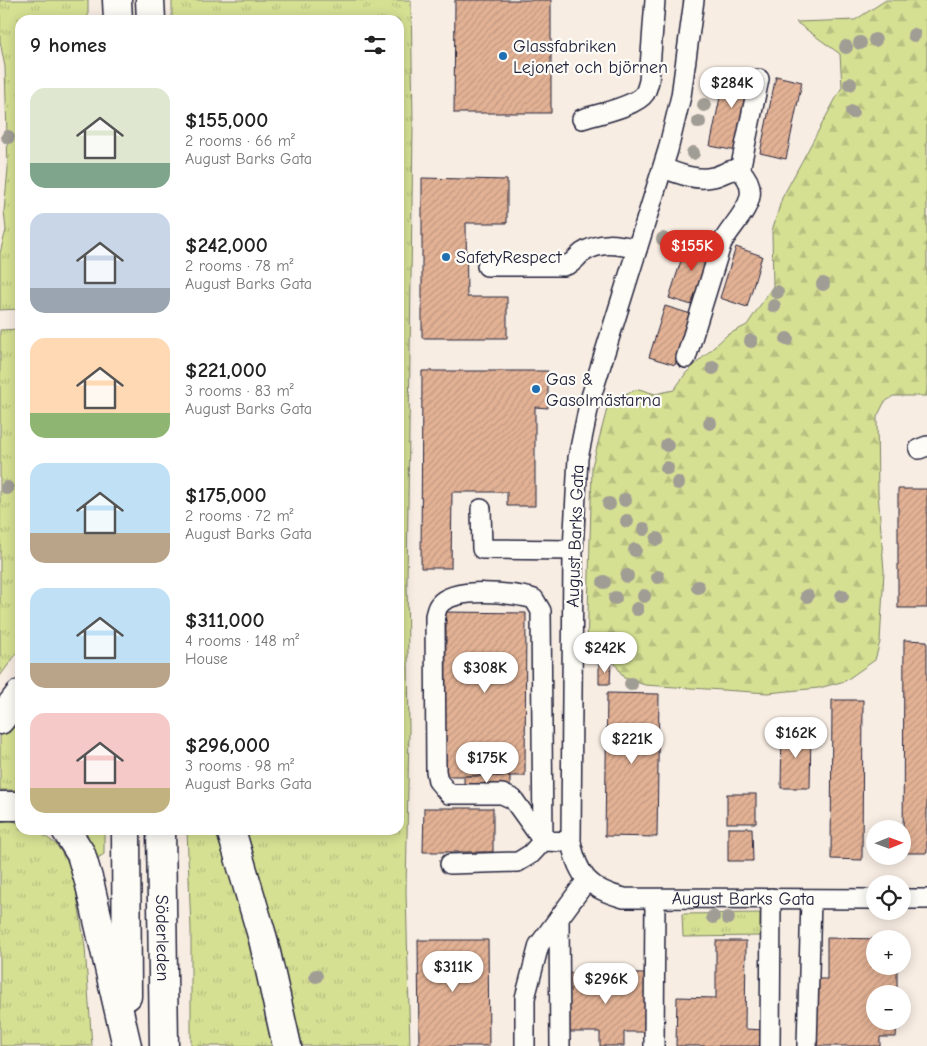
<!DOCTYPE html>
<html lang="en">
<head>
<meta charset="utf-8">
<style>
	body { margin:0; font-family:"Comic Neue",sans-serif; background:#f6f6f6; color:#222; height:100vh; display:flex; flex-direction:column; font-size:19px; white-space:nowrap }
	* { box-sizing:border-box; margin:0 }
	p { font-size:16px; color:#767676 }
	.icon { flex:none; width:28px; height:28px; fill:none; stroke:currentColor; stroke-width:2; stroke-linecap:round; stroke-linejoin:round }
	.map { position:relative; flex:1; overflow:hidden }
	.sheet { position:absolute; left:15px; top:15px; width:389px; height:820px; display:flex; flex-direction:column; background:#fff; border-radius:15px; box-shadow:0 2px 12px #0003 }
	.sheet>* { flex:none }
	.needle { width:32px; rotate:89deg }
	.fabs { position:absolute; left:866px; top:820px; display:grid; gap:10px }
	.fabs a { display:grid; place-items:center; width:45px; height:45px; border-radius:50%; background:#fff; box-shadow:0 2px 12px #0003; font-size:25px }
	.price { position:absolute; translate:-50% -42px; padding:0 11px; border-radius:18px; background:#fff; color:#222; font-size:16px; line-height:32px; filter:drop-shadow(0 1px 2px #0008) }
	.price::after { content:''; position:absolute; left:50%; top:30px; width:15px; height:11px; margin-left:-8px; background:inherit; clip-path:polygon(0 0,100% 0,50% 100%) }
	.price.active { background:#d93025; color:#fff }
	ul { padding:0; list-style:none }
	li { display:flex; align-items:center; gap:15px; height:125px; padding:0 15px }
	li span { display:grid; place-items:center; flex:none; width:140px; height:100px; border-radius:15px; color:#555 }
	li>.icon { margin-inline-start:auto }
	span .icon { width:60px; height:60px; fill:#fffc; stroke-width:1 }
	li b { font-size:21px }
	h2 { display:flex; justify-content:space-between; align-items:center; height:60px; padding:0 15px; font-size:21px }
	.map>svg:first-child { display:block }
	.grass { fill:url(#grass-tufts); stroke:#7c8167 }
	.forest { fill:url(#forest-firs); stroke:#7c8167 }
	.building { fill:url(#building-hatch); stroke:#22223b }
	.lines { fill:none; stroke-linecap:round; stroke-linejoin:round }
	.minor-casing { stroke:#22223b; stroke-width:22 }
	.highway-casing { stroke:#22223b; stroke-width:31 }
	.minor { stroke:#fdfcf7; stroke-width:19 }
	.highway { stroke:#fdfcf7; stroke-width:28 }
	.tree { fill:#a09d95 }
	.poi-dot { fill:#1f6fb2; stroke:#fdfcf7; stroke-width:2 }
	.labels { text-anchor:middle; stroke-width:4.5; stroke-linejoin:round; paint-order:stroke }
	.poi-label { font-size:18px; fill:#22223b; stroke:#fdfcf7; text-anchor:start }
	.street-label { font-size:18px; fill:#22223b; stroke:#fdfcf7 }
</style>
</head>
<body>
<div class="map">
<svg width="927" height="1046" viewBox="0 0 927 1046">
	<defs>
		<pattern id="grass-tufts" width="24" height="20" patternUnits="userSpaceOnUse" patternTransform="scale(1.25)"><rect width="24" height="20" fill="#d5e093"/><path d="M3 7l-1-3M5 7V3M7 7l1-3M15 17l-1-3M17 17v-4M19 17l1-3" fill="none" stroke="#b7c080"/></pattern>
		<pattern id="forest-firs" width="22" height="20" patternUnits="userSpaceOnUse" patternTransform="scale(1.25)"><rect width="22" height="20" fill="#d5e093"/><path d="M5 1l3.5 6h-7zM16 11l3.5 6h-7z" fill="#b7c080"/></pattern>
		<pattern id="building-hatch" width="6" height="6" patternUnits="userSpaceOnUse" patternTransform="scale(1.25)"><rect width="6" height="6" fill="#e3b295"/><path d="M-1 1l2-2M0 6l6-6M5 7l2-2" fill="none" stroke="#c29981"/></pattern>
	</defs>
	<rect width="100%" height="100%" fill="#f8ede3"/>
	<filter id="ink" filterUnits="userSpaceOnUse"><feTurbulence type="fractalNoise" baseFrequency=".02" numOctaves="2"/><feDisplacementMap in="SourceGraphic" scale="10" xChannelSelector="R" yChannelSelector="G"/><feConvolveMatrix kernelMatrix="1 2 1 2 8 2 1 2 1" color-interpolation-filters="sRGB"/></filter>
	<g filter="url(#ink)">
		<g class="grass">
			<path d="M0 0H88V20H20V309L0 310V253L6 230 4 211 8 169 5 67 0 41Z"/>
			<path d="M172 0H411L413 124 407 579 409 732 406 891 410 1046H297L239 830H399V20H172Z"/>
			<path d="M20 329V649L0 676V330Z"/>
			<path d="M20 711V790H0V737Z"/>
			<path d="M11 820 20 824V830H36L56 844 73 870 85 947 92 1046H0V822Z"/>
			<path d="M86 830H104V854L98 858 90 845Z"/>
			<path d="M187 830H215L244 917 277 1046H191V929Z"/>
			<path d="M760 913V936L683 937 682 914Z"/>
		</g>
		<path class="forest" d="M886 0H927V396H893L884 403 877 417 878 492 884 571 880 642 875 660 845 681 819 688 768 693 645 685 624 678 614 662 596 659 587 650 592 466 608 405 622 395 639 389 655 394 674 390 686 373 727 335 747 325 773 286 772 231 782 198 842 87 840 54 796 22 855 20Z"/>
		<g class="building">
			<path d="M455 0H551V113H454Z"/>
			<path d="M726 68 754 74 737 151 710 146Z"/>
			<path d="M776 76 802 82 786 159 760 153Z"/>
			<path d="M422 178 507 180V223H466L467 297H507V338H422Z"/>
			<path d="M688 239 714 247 695 306 669 298Z"/>
			<path d="M736 247 762 256 747 307 720 298Z"/>
			<path d="M665 306 691 314 675 365 649 357Z"/>
			<path d="M422 371H548V408L535 407V506H507V492H452L451 568H421Z"/>
			<rect x="898" y="489" width="29" height="119"/>
			<path d="M446 612 526 613 525 776H445Z"/>
			<path d="M904 640 927 641V853H903Z"/>
			<path d="M599 663 611 664 610 684H599Z"/>
			<path d="M607 693 659 694 657 837 605 836Z"/>
			<path d="M832 700H863L862 860 831 859Z"/>
			<path d="M782 730H811L810 788H781Z"/>
			<rect x="464" y="776" width="46" height="17"/>
			<rect x="727" y="794" width="29" height="29"/>
			<path d="M424 808H493V852H423Z"/>
			<path d="M728 828H752L753 861H728Z"/>
			<path d="M827 938 882 939H875V966L897 967V994H875V1021H897L896 1037H880V1046H811V979H827Z"/>
			<path d="M418 940H488L489 1046H419Z"/>
			<path d="M716 941H746L745 1029 765 1030V1046H676L677 997 716 998Z"/>
			<path d="M565 973 646 974 645 1032H624V1046H600V1032H565Z"/>
		</g>
		<g class="lines">
			<defs>
				<g id="minor">
					<path id="s1" d="M694 0 681 96 668 150 590 400 578 458 573 550 571 842C578 876 589 889 624 898L875 899"/>
					<path d="M582 119C598 114 637 106 645 93 647 89 648 85 649 81L655 0"/>
					<path d="M663 168C679 174 696 181 713 177 723 175 730 168 740 170 768 198 732 221 721 245L686 358"/>
					<path d="M740 170 759 79"/>
					<path d="M487 266H563C575 263 574 259 582 253 600 241 617 244 637 249"/>
					<path d="M919 449 927 446"/>
					<path d="M481 509 482 549 573 550"/>
					<path d="M450 864 518 862 531 854 543 841 541 611 534 599C515 593 453 586 439 605 437 607 436 612 435 616L436 771 438 781 449 794H502L513 799 543 841 571 842"/>
					<path d="M902 899H927"/>
					<path d="M559 918 560 1046"/>
					<path d="M525 1046V998L539 945 587 880"/>
					<path d="M654 1046 655 899"/>
					<path d="M770 1046 771 898"/>
					<path d="M807 1046 811 899"/>
				</g>
				<g id="highway">
					<path d="M117 0 118 20"/>
					<path d="M150 0 151 20"/>
					<path d="M0 720 20 694"/>
					<path d="M0 806H20"/>
					<path d="M66 830 81 854 90 885 127 1046"/>
					<path d="M126 830 127 996"/>
					<path id="s2" d="M161 830 164 1046"/>
					<path d="M231 830 263 939 287 1046"/>
				</g>
			</defs>
			<use href="#minor" class="minor-casing"/>
			<use href="#highway" class="highway-casing"/>
			<use href="#minor" class="minor"/>
			<use href="#highway" class="highway"/>
		</g>
		<g class="tree">
			<circle cx="914" cy="35" r="7"/>
			<circle cx="875" cy="40" r="7"/>
			<circle cx="860" cy="43" r="7"/>
			<circle cx="846" cy="47" r="7"/>
			<circle cx="850" cy="84" r="7"/>
			<circle cx="704" cy="105" r="7"/>
			<circle cx="852" cy="112" r="7"/>
			<circle cx="699" cy="122" r="7"/>
			<circle cx="8" cy="137" r="7"/>
			<circle cx="693" cy="153" r="7"/>
			<circle cx="663" cy="239" r="7"/>
			<circle cx="823" cy="284" r="7"/>
			<circle cx="777" cy="292" r="7"/>
			<circle cx="774" cy="306" r="7"/>
			<circle cx="787" cy="339" r="7"/>
			<circle cx="751" cy="341" r="7"/>
			<circle cx="713" cy="368" r="7"/>
			<circle cx="710" cy="423" r="7"/>
			<circle cx="667" cy="445" r="7"/>
			<circle cx="667" cy="468" r="7"/>
			<circle cx="678" cy="483" r="7"/>
			<circle cx="7" cy="488" r="7"/>
			<circle cx="625" cy="500" r="7"/>
			<circle cx="609" cy="504" r="7"/>
			<circle cx="627" cy="521" r="7"/>
			<circle cx="644" cy="529" r="7"/>
			<circle cx="657" cy="539" r="7"/>
			<circle cx="635" cy="550" r="7"/>
			<circle cx="627" cy="576" r="7"/>
			<circle cx="658" cy="577" r="7"/>
			<circle cx="604" cy="582" r="7"/>
			<circle cx="698" cy="587" r="7"/>
			<circle cx="644" cy="596" r="7"/>
			<circle cx="807" cy="596" r="7"/>
			<circle cx="842" cy="596" r="7"/>
			<circle cx="615" cy="598" r="7"/>
			<circle cx="637" cy="609" r="7"/>
			<circle cx="613" cy="640" r="7"/>
			<circle cx="631" cy="684" r="7"/>
			<circle cx="713" cy="917" r="7"/>
			<circle cx="728" cy="918" r="7"/>
			<circle cx="316" cy="976" r="7"/>
		</g>
	</g>
	<g class="poi-dot">
		<circle cx="503" cy="56" r="5"/>
		<circle cx="446" cy="257" r="5"/>
		<circle cx="536" cy="389" r="5"/>
	</g>
	<g class="labels">
		<g class="poi-label">
			<text x="513" y="52">Glassfabriken<tspan x="513" dy="21">Lejonet och björnen</tspan></text>
			<text x="456" y="263">SafetyRespect</text>
			<text x="546" y="385">Gas &amp;<tspan x="546" dy="21">Gasolmästarna</tspan></text>
		</g>
		<g class="street-label">
			<text transform="translate(575 536) rotate(-88)" y="6">August Barks Gata</text>
			<text dy="6" stroke="none"><textPath href="#s1" startOffset="1060">August Barks Gata</textPath></text>
			<text dy="6" stroke="none"><textPath href="#s2" startOffset="108">Söderleden</textPath></text>
		</g>
	</g>
</svg>
<div class="fabs">
<a><svg class="needle" viewBox="-14 -14 28 28"><path d="M0-13l5 13h-10z" fill="#e53935"/><path d="M0 13l5-13h-10z" fill="#767676"/></svg></a>
<a><svg class="icon" aria-label="locate" viewBox="0 0 24 24"><circle cx="12" cy="12" r="6"/><path d="M12 2v4M12 18v4M2 12h4M18 12h4"/></svg></a>
<a>+</a>
<a>−</a>
</div>
<b class="price" style="left:732px;top:109px">$284K</b>
<b class="price active" style="left:692px;top:272px">$155K</b>
<b class="price" style="left:605px;top:674px">$242K</b>
<b class="price" style="left:485px;top:694px">$308K</b>
<b class="price" style="left:796px;top:759px">$162K</b>
<b class="price" style="left:632px;top:765px">$221K</b>
<b class="price" style="left:487px;top:784px">$175K</b>
<b class="price" style="left:453px;top:993px">$311K</b>
<b class="price" style="left:606px;top:1005px">$296K</b>
<section class="sheet">
<h2>9 homes<svg class="icon" aria-label="filters" viewBox="0 0 24 24"><path d="M4 7h16M4 17h16"/><circle cx="9" cy="7" r="2"/><circle cx="15" cy="17" r="2"/></svg></h2>
<ul>
<li><span style="background:linear-gradient(#dfe7d0 75%,#7fa58c 0)"><svg class="icon" aria-label="home" viewBox="0 0 24 24"><path d="M3 11l9-7 9 7M6 9v11h12V9"/></svg></span><div><b>$155,000</b><p>2 rooms · 66 m²</p><p>August Barks Gata</p></div></li>
<li><span style="background:linear-gradient(#c9d6e8 75%,#9aa5b1 0)"><svg class="icon" aria-label="home" viewBox="0 0 24 24"><path d="M3 11l9-7 9 7M6 9v11h12V9"/></svg></span><div><b>$242,000</b><p>2 rooms · 78 m²</p><p>August Barks Gata</p></div></li>
<li><span style="background:linear-gradient(#ffd9b3 75%,#8fb573 0)"><svg class="icon" aria-label="home" viewBox="0 0 24 24"><path d="M3 11l9-7 9 7M6 9v11h12V9"/></svg></span><div><b>$221,000</b><p>3 rooms · 83 m²</p><p>August Barks Gata</p></div></li>
<li><span style="background:linear-gradient(#bfe0f5 70%,#b9a48a 0)"><svg class="icon" aria-label="home" viewBox="0 0 24 24"><path d="M3 11l9-7 9 7M6 9v11h12V9"/></svg></span><div><b>$175,000</b><p>2 rooms · 72 m²</p><p>August Barks Gata</p></div></li>
<li><span style="background:linear-gradient(#bfe0f5 75%,#b9a48a 0)"><svg class="icon" aria-label="home" viewBox="0 0 24 24"><path d="M3 11l9-7 9 7M6 9v11h12V9"/></svg></span><div><b>$311,000</b><p>4 rooms · 148 m²</p><p>House</p></div></li>
<li><span style="background:linear-gradient(#f6c9c9 75%,#c2b280 0)"><svg class="icon" aria-label="home" viewBox="0 0 24 24"><path d="M3 11l9-7 9 7M6 9v11h12V9"/></svg></span><div><b>$296,000</b><p>3 rooms · 98 m²</p><p>August Barks Gata</p></div></li>
</ul>
</section>
</div>
</body>
</html>
